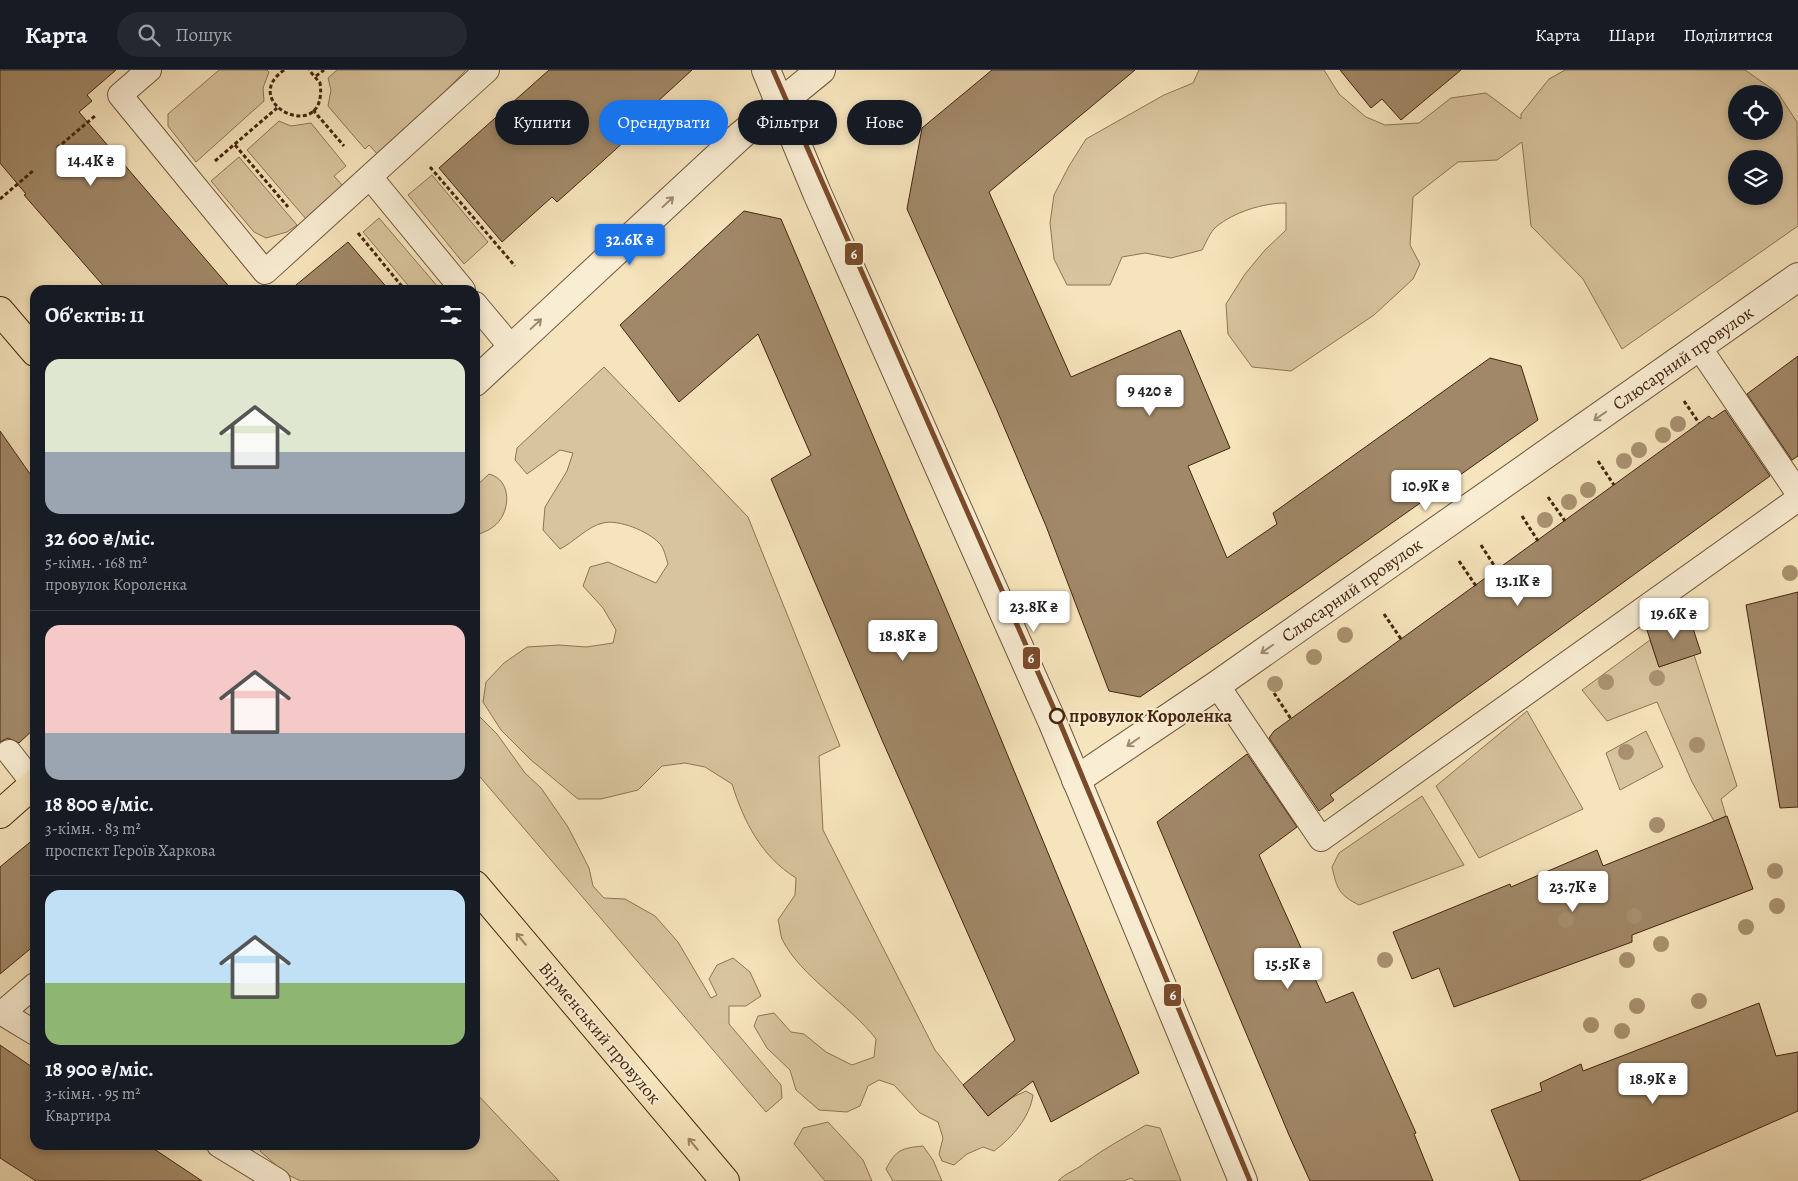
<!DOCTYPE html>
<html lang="uk">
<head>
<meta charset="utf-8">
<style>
	body { margin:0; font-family:Alegreya,serif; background:#242831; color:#f1f3f6; height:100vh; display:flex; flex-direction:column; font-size:19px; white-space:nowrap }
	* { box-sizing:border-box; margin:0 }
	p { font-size:16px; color:#9ea1a6 }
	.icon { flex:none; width:28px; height:28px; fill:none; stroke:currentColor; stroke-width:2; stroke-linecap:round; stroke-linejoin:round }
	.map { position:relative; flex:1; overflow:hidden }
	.panel { position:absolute; left:30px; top:215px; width:450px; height:865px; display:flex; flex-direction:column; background:#171b24; border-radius:15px; box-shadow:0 2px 8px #0003 }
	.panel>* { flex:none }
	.banner { position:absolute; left:495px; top:30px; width:475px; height:45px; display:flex; gap:10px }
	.buttons { position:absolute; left:1728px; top:15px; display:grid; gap:10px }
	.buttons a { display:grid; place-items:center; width:55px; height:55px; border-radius:50%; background:#171b24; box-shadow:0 2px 8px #0003; font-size:25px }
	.price { position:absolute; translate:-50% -42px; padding:0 11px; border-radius:5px; background:#fff; color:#222; font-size:16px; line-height:32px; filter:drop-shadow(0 1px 2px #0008) }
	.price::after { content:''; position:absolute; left:50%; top:30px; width:15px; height:11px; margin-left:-8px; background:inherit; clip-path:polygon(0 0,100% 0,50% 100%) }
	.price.selected { background:#1a73e8; color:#fff }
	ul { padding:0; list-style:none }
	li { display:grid; align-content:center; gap:10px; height:265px; padding:0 15px }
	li+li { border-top:1px solid #363941 }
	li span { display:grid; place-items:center; height:155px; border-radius:15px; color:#555 }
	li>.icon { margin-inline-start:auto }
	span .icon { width:90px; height:90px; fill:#fffc; stroke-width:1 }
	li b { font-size:21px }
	h2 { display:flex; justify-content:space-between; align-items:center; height:60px; padding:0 15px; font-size:21px }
	.pill { padding:0 18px; border-radius:22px; background:#171b24; box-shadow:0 2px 8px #0003; font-size:18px; line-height:45px }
	.pill.selected { background:#1a73e8; color:#fff }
	header { display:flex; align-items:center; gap:30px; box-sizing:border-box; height:70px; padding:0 25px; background:#171b24; border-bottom:1px solid #363941 }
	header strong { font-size:24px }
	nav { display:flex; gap:28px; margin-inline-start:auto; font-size:18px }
	.search { width:350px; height:45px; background:#242831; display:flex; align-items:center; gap:12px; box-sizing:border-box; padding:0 18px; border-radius:28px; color:#9ea1a6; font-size:19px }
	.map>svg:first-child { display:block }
	.green { fill:#d8c49e; stroke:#8e7456; fill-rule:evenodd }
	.building { fill:#a18868; stroke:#45250e }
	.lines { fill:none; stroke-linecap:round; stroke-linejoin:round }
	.service-casing { stroke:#71553a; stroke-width:26 }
	.minor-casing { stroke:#71553a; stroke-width:30 }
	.tertiary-casing { stroke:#71553a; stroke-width:30 }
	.primary-casing { stroke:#45250e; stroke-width:30 }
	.path { stroke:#45250e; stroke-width:3; stroke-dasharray:4 2.5; stroke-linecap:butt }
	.service { stroke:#f9edd3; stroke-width:24 }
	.minor { stroke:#f9edd3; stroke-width:28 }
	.tertiary { stroke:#f9edd3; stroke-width:28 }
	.primary { stroke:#f6e4bc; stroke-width:28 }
	.tram-1-casing { stroke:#f9edd3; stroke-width:9 }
	.tram-1 { stroke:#7a4b2a; stroke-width:5 }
	.tree { fill:#a99170 }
	.oneway { stroke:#9f8970 }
	.oneway2 { stroke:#9e8465 }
	.stop-dot { fill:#f9edd3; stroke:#45250e; stroke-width:2.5 }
	.labels { text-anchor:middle; stroke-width:4; stroke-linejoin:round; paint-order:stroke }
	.street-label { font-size:18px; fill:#45250e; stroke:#f9edd3 }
	.stop-label { font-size:18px; font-weight:bold; fill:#45250e; stroke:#f9edd3; text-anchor:start }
	.line-badge { stroke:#f9edd3; stroke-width:2 }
	.badge-label { font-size:14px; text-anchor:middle; font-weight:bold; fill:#fff }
</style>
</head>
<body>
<header>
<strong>Карта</strong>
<div class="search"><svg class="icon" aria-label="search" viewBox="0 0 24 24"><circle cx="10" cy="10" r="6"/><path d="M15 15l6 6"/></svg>Пошук</div>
<nav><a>Карта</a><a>Шари</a><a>Поділитися</a></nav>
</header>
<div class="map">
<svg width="1798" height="1111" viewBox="0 0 1798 1111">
	<rect width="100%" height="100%" fill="#f6e4bc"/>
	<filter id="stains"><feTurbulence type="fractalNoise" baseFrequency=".004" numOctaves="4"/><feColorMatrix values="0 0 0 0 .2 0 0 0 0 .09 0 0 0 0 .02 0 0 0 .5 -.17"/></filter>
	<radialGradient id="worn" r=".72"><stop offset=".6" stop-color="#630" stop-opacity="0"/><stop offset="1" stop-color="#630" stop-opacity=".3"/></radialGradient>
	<g class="green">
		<path d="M219 0H267L269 2 263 18 264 31 196 92 168 56V44Z"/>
		<path d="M337 0H466L408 60 379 86 369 75 365 79 328 36 331 20 328 8Z"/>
		<path d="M1199 0H1324L1339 24 1366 47 1385 55 1419 53 1451 28 1486 23 1521 49V44L1549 9 1565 0H1745L1778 23 1797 52 1798 156 1622 279 1583 209 1531 156 1522 72 1497 90 1458 92 1413 127 1410 175 1420 194 1413 209 1374 245 1291 301 1252 297 1228 264 1226 234 1245 204 1265 180 1286 160V133C1263 133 1234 142 1216 157 1210 162 1206 173 1202 180L1171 188 1145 183 1122 187 1110 215H1067L1054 189 1050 153 1054 125 1069 96 1086 69 1164 25 1193 13ZM1736 24H1774V61H1736ZM1736 89H1774V126H1736Z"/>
		<path d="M279 51 291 56 311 53 346 96 334 106 343 116 306 149 247 80Z"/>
		<path d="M239 87 297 155 287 162 266 168 254 162 211 111Z"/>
		<path d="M432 105 488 172 464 194 408 125Z"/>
		<path d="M379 148 438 217 435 220H412L363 162Z"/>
		<path d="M604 297 748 447 840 676 819 686 823 760 935 980 988 1046 1013 1027 1026 1021 1033 1025C1030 1047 1012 1068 994 1081L983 1077 967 1084 954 1095 942 1091 939 1084 943 1068 938 1052 920 1043 894 1015 879 1010 868 1016 860 1036 847 1042 819 1040 796 1020 790 1000 767 978 754 956 758 946 774 943 791 962 804 964 826 982 852 995 874 987 876 969C850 935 800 906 782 869 780 864 780 856 778 850L795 825 796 808C761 786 744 752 732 714L705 697 685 693 662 696 638 720 601 729H578L531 690 501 660 483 632 486 612 504 593 527 577 559 575 586 577 613 573 616 560 603 538 583 516 590 497 608 492 656 513 668 494C666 488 664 477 659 473 648 461 618 449 603 453 588 456 574 472 560 479L543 460 545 437 567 401 573 383 560 380 527 404 515 390 517 378Z"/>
		<path d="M489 404C513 410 511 444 493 457 488 461 481 463 475 466V417Z"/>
		<path d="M1650 570 1659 597 1694 585 1737 716 1721 729 1726 746 1714 751 1692 712 1657 632 1607 651 1582 620Z"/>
		<path d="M1527 641 1583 739 1479 788 1436 716Z"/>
		<path d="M475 642 497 664 525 703 541 718 568 757 589 798 593 816 604 828 625 829 655 846 678 872 711 928 717 925 709 909 717 895 733 888 750 902 761 926 746 936H729V954L781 1015 782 1028 766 1042 475 701Z"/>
		<path d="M1646 661 1663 697 1620 720 1606 683Z"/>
		<path d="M1422 726 1464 795 1359 835C1339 825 1337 819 1332 797L1339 783Z"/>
		<path d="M475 1022 559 1111H301L286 1104 260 1081V1075H475Z"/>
		<path d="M828 1052 863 1090 872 1111H825L794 1074 803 1058Z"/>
		<path d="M1146 1055 1160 1058 1181 1111H1135L1131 1108 1124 1111H1058C1067 1102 1077 1100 1086 1092 1105 1078 1126 1067 1146 1055Z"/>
		<path d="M923 1076 933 1090 942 1111H893L886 1099C896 1080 901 1078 923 1076Z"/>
	</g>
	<g class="building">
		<path d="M0 0H116L87 25 92 31 79 42 232 220H107L24 125 26 124 0 93Z"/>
		<path d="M549 0H692L633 54 638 59 594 99 557 132 552 127 502 172 439 98Z"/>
		<path d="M992 0H1135L989 122 1071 307 1180 260 1230 378 1188 396 1227 488 1277 454 1273 443 1490 288 1521 296 1538 350 1301 517 1140 627 1109 621 1046 456 996 338 907 139 922 58Z"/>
		<path d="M1340 0H1461L1401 50 1382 29 1371 38Z"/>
		<path d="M744 141 781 149 979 616 1139 1003 1051 1052 1033 1011 988 1046 963 1015 1015 970 882 670 771 409 811 385 758 264 679 332 620 255Z"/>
		<path d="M348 172 389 220H290Z"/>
		<path d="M1798 286V386L1792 390 1747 324Z"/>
		<path d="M1725 340 1770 406 1330 725 1334 730 1319 741 1269 668 1274 661 1709 346 1712 349Z"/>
		<path d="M0 361 35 411V658L19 673 8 668 0 672Z"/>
		<path d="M1798 522V737L1780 738 1746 535Z"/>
		<path d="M1688 543 1701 583 1659 597 1646 557Z"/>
		<path d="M1247 684 1297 757 1259 785 1326 933 1353 922 1416 1063 1414 1064 1433 1111H1310L1289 1065 1157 752Z"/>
		<path d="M1727 746 1753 819 1632 865V872L1454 937 1439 898 1412 909 1393 862 1510 814 1511 817 1597 780 1603 796Z"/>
		<path d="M35 768V875L0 904V797Z"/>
		<path d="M1759 933 1776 986 1798 982V1041L1639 1111H1520L1491 1040 1542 1021 1540 1013 1581 994 1583 1001Z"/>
		<path d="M0 975 35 999V1075H148L202 1111H36L0 1088Z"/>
	</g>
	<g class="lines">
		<defs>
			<g id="service">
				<path d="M149 0 120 25 265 202 487 0"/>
				<path d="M370 107 463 220"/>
				<path d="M475 234 511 277"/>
				<path d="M1699 277 1798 423"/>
				<path d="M1217 615 1321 769 1798 429"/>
				<path d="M9 682 34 714"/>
				<path d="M35 915 2 943 35 963"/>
				<path d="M219 1075 278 1111"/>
			</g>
			<path id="minor" d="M1076 710 1217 615 1798 207"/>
			<g id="tertiary">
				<path d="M766 0 817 123 1052 651 1243 1111"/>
				<path d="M475 312 740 66 821 0"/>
			</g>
			<g id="primary">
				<path d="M0 241 35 282"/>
				<path d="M0 744 35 713"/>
				<path d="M475 815 725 1111"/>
			</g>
		</defs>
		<use href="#service" class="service-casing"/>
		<use href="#minor" class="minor-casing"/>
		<use href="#tertiary" class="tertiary-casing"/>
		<use href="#primary" class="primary-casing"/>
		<g class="path">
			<path d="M284 0C236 34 329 77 320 13L309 0"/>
			<path d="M316 6 324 0"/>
			<path d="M313 40 344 76"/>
			<path d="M235 75 288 137"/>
			<path d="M57 78 95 46"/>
			<path d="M215 91 277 38"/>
			<path d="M430 97 515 196"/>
			<path d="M0 129 34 100"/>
			<path d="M358 163 405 220"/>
			<path d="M1684 331 1699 353"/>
			<path d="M1598 391 1614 415"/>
			<path d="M1548 427 1565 451"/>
			<path d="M1522 446 1538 471"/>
			<path d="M1481 475 1497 500"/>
			<path d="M1459 491 1476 516"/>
			<path d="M1384 544 1401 569"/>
			<path d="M1274 623 1291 649"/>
		</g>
		<use href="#service" class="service"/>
		<use href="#minor" class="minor"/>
		<use href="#tertiary" class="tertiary"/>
		<use href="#primary" class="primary"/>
		<defs>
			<path id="tram-1" d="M773 0 1058 648 1250 1111"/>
		</defs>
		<use href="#tram-1" class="tram-1-casing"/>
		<use href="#tram-1" class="tram-1"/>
	</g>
	<g class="tree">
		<circle cx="1678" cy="354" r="8"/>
		<circle cx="1663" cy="365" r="8"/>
		<circle cx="1639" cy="380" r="8"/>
		<circle cx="1624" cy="391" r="8"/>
		<circle cx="1588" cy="420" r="8"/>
		<circle cx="1569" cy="432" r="8"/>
		<circle cx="1545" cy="450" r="8"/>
		<circle cx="1790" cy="503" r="8"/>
		<circle cx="1345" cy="565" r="8"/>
		<circle cx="1314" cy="587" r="8"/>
		<circle cx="1657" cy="608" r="8"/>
		<circle cx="1606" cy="612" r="8"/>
		<circle cx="1275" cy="614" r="8"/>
		<circle cx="1697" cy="675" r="8"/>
		<circle cx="1626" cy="682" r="8"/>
		<circle cx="1657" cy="755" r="8"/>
		<circle cx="1775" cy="801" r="8"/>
		<circle cx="1777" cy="836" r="8"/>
		<circle cx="1634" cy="846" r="8"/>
		<circle cx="1566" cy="850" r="8"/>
		<circle cx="1746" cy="857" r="8"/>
		<circle cx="1661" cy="874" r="8"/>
		<circle cx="1385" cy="890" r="8"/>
		<circle cx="1627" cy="890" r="8"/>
		<circle cx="1699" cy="931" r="8"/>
		<circle cx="1637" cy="936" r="8"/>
		<circle cx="1591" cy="955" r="8"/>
		<circle cx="1622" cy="961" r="8"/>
	</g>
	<defs><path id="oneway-shaft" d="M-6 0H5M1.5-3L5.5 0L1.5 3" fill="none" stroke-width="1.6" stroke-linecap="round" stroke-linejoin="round" transform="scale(1.25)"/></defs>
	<g class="oneway">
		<use href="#oneway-shaft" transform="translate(668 132) rotate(-43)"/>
		<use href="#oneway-shaft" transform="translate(536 254) rotate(-43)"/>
		<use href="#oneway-shaft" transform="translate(1600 346) rotate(145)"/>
		<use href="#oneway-shaft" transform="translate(1267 579) rotate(145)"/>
		<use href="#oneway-shaft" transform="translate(1133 672) rotate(145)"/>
	</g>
	<g class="oneway2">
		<use href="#oneway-shaft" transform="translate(521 869) rotate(-130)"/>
		<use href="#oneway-shaft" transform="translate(693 1074) rotate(-130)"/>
	</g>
	<circle class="stop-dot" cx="1057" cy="646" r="7"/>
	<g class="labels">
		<g class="street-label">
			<text transform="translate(1683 288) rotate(-35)" y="6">Слюсарний провулок</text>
			<text transform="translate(1352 520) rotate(-35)" y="6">Слюсарний провулок</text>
			<text transform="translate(600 963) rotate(50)" y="6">Вірменський провулок</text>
		</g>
		<g class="stop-label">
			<text x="1069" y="652">провулок Короленка</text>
		</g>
	</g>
	<g class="line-badge">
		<rect x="844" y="172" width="20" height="24" rx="5" fill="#7a4b2a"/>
		<rect x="1022" y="576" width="19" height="24" rx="5" fill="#7a4b2a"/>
		<rect x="1163" y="913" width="19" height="24" rx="5" fill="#7a4b2a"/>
	</g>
	<g class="badge-label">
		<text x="854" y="189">6</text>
		<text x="1031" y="593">6</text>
		<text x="1173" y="930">6</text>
	</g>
	<rect width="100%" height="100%" filter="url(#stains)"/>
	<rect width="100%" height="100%" fill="url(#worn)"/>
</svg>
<div class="buttons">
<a><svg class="icon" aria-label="locate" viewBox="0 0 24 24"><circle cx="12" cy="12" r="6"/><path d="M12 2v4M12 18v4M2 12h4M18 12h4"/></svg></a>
<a><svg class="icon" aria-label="layers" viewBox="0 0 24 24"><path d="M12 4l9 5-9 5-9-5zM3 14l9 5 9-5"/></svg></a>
</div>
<b class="price" style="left:91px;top:117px">14.4K ₴</b>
<b class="price selected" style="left:630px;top:196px">32.6K ₴</b>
<b class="price" style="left:1150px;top:347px">9 420 ₴</b>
<b class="price" style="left:1426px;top:442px">10.9K ₴</b>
<b class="price" style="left:1518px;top:537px">13.1K ₴</b>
<b class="price" style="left:1034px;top:563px">23.8K ₴</b>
<b class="price" style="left:1674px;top:570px">19.6K ₴</b>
<b class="price" style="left:903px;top:592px">18.8K ₴</b>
<b class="price" style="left:1573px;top:843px">23.7K ₴</b>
<b class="price" style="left:1288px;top:920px">15.5K ₴</b>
<b class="price" style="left:1653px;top:1035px">18.9K ₴</b>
<div class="banner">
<a class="pill">Купити</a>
<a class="pill selected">Орендувати</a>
<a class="pill">Фільтри</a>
<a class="pill">Нове</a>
</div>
<section class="panel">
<h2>Об’єктів: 11<svg class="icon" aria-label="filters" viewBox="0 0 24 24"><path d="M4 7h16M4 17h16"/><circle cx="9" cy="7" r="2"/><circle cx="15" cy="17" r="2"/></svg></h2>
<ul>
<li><span style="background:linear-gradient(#dfe7d0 60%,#9aa5b1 0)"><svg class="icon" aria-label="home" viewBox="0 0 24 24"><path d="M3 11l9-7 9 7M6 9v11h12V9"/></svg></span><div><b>32 600 ₴/міс.</b><p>5-кімн. · 168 m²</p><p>провулок Короленка</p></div></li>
<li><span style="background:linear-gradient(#f6c9c9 70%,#9aa5b1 0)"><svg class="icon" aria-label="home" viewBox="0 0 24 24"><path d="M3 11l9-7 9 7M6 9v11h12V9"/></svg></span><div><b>18 800 ₴/міс.</b><p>3-кімн. · 83 m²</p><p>проспект Героїв Харкова</p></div></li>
<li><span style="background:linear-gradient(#bfe0f5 60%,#8fb573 0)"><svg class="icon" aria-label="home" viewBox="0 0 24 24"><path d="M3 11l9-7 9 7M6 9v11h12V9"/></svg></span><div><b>18 900 ₴/міс.</b><p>3-кімн. · 95 m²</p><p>Квартира</p></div></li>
</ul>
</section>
</div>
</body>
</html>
